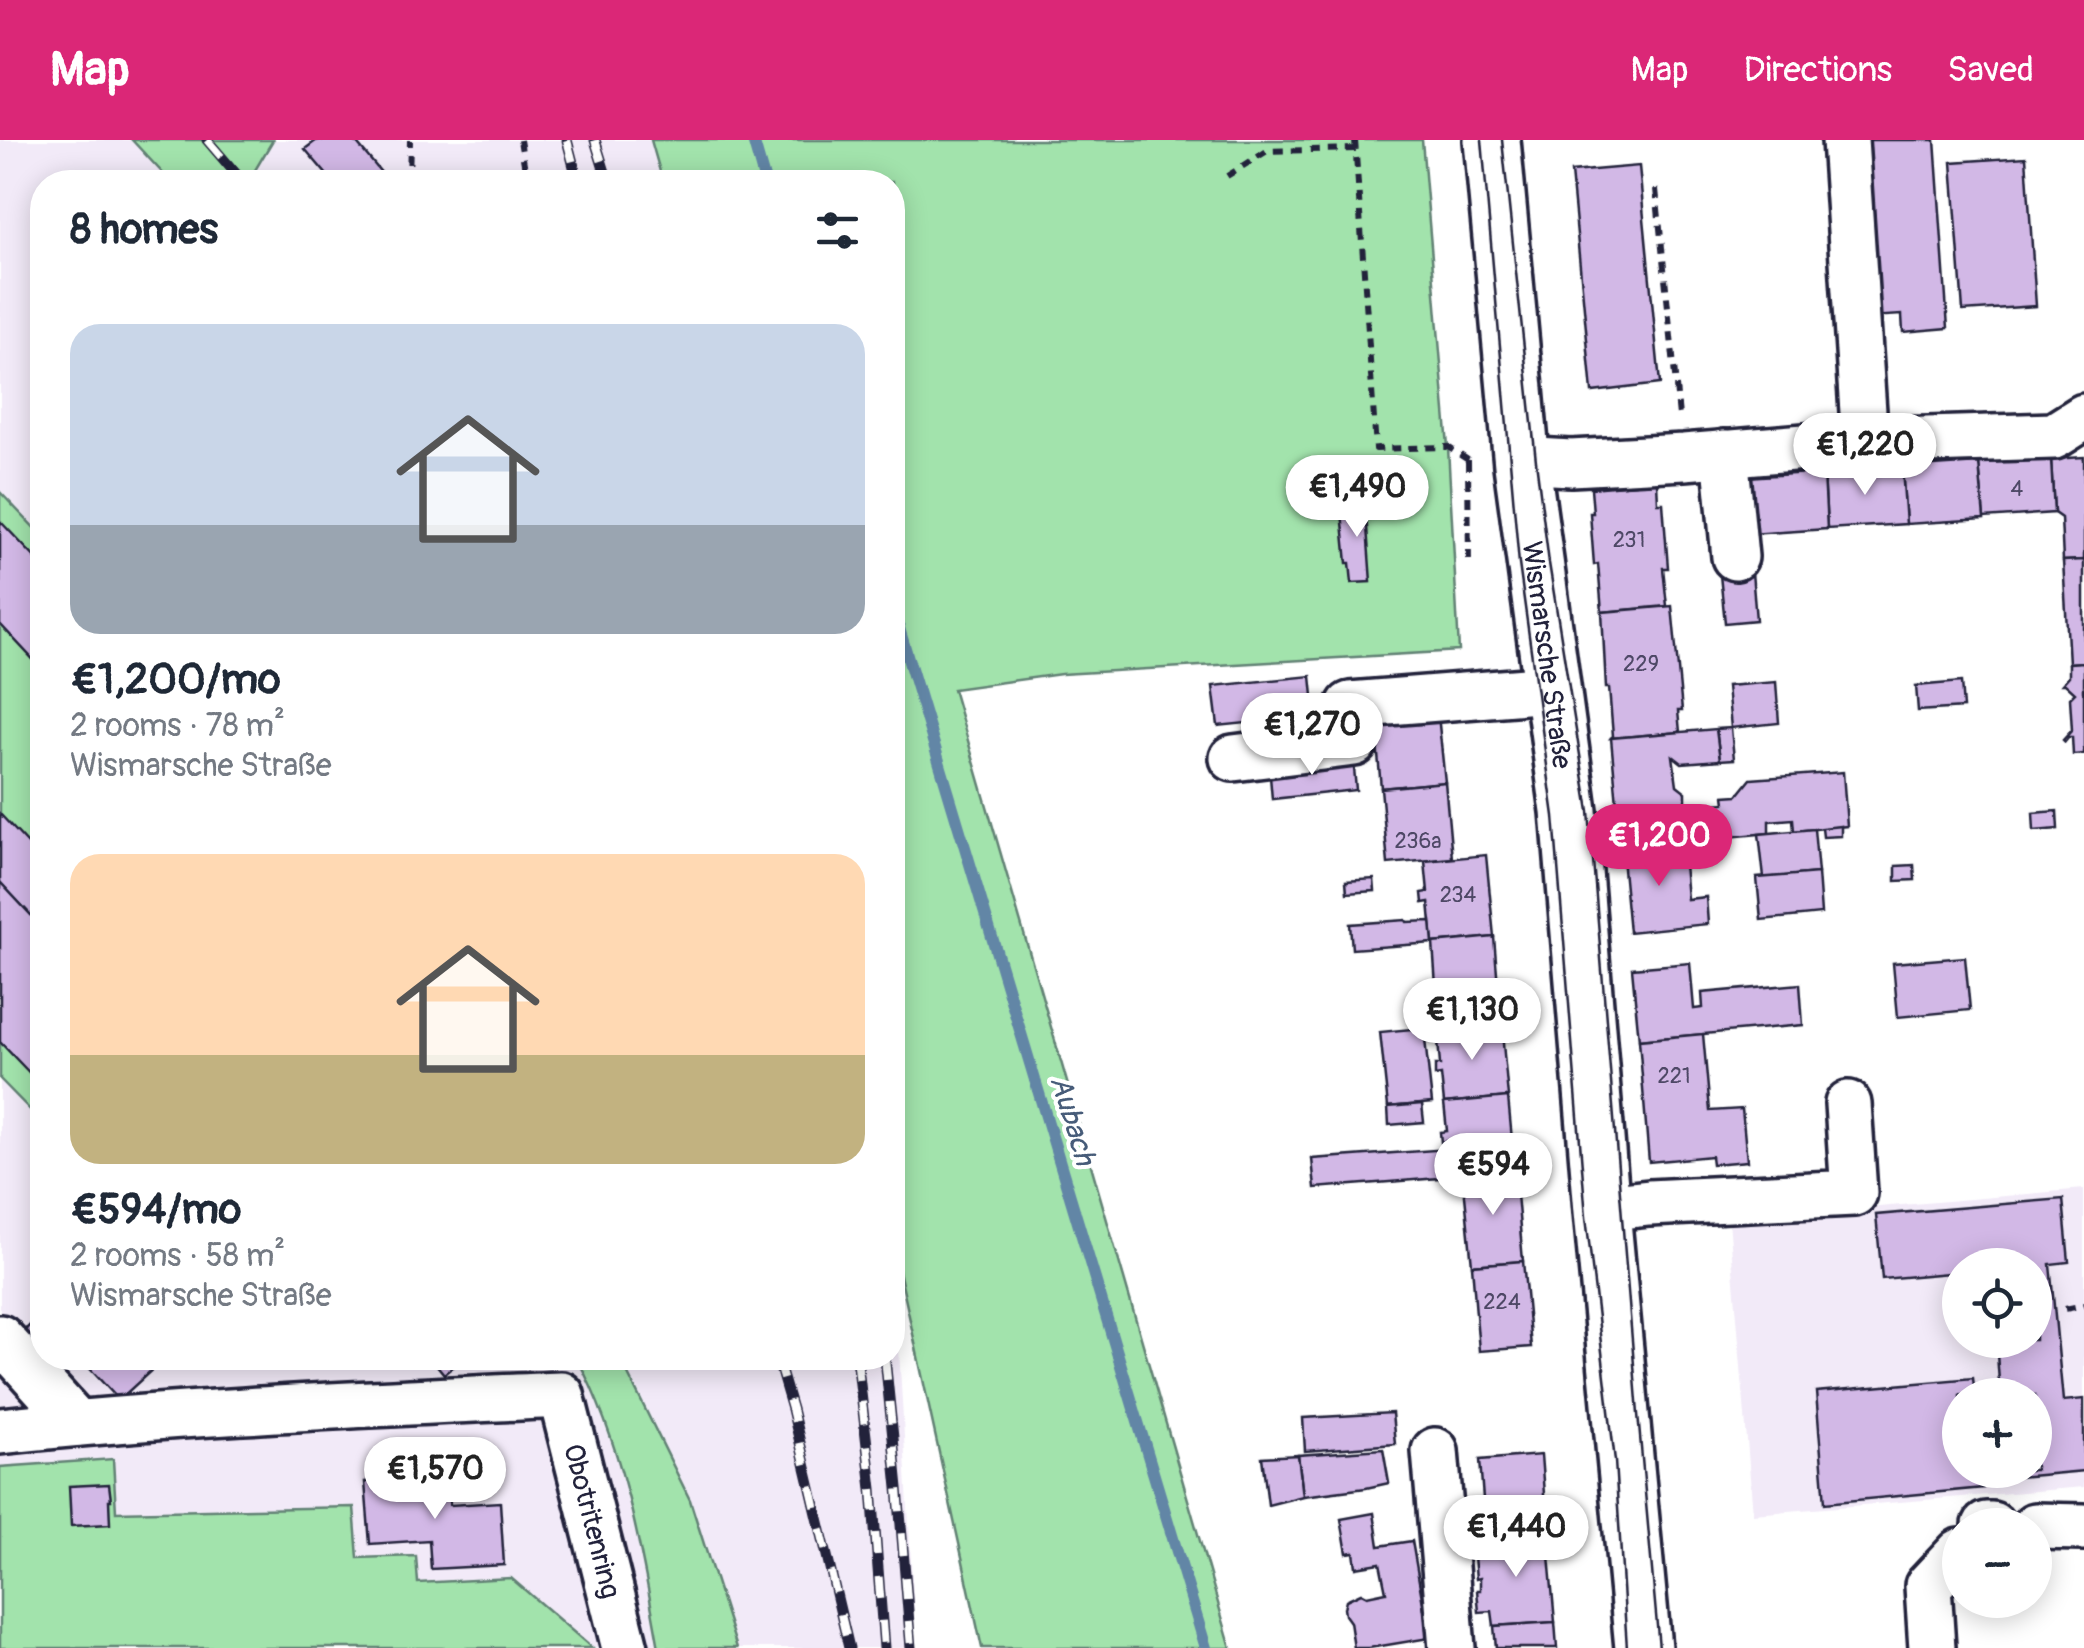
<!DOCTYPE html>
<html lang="en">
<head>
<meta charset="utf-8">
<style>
	body { margin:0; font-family:Pangolin,sans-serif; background:#f2f2f3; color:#1f2937; height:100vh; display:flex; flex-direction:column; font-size:38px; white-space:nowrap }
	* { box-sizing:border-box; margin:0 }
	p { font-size:32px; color:#747a83 }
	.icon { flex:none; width:55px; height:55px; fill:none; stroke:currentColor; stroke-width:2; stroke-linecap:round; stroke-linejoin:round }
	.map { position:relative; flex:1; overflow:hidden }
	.details { position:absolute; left:30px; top:30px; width:875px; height:1200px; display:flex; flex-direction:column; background:#fff; border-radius:40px; box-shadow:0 5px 25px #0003 }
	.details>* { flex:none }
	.buttons { position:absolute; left:1942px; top:1108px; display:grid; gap:20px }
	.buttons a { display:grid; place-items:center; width:110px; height:110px; border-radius:50%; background:#fff; box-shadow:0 5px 25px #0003; font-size:50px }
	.price { position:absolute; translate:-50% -85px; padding:0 22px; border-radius:35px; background:#fff; color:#222; font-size:32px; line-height:65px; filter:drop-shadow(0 2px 5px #0008) }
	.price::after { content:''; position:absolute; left:50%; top:60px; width:30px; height:22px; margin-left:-15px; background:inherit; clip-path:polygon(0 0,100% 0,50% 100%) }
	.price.current { background:#db2777; color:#fff }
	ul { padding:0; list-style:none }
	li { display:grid; align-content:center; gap:20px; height:530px; padding:0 40px }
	li span { display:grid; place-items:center; height:310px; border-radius:30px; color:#555 }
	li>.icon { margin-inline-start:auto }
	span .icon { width:180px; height:180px; fill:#fffc; stroke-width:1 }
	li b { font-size:42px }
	h2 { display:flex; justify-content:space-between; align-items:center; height:120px; padding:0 40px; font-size:42px }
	header { display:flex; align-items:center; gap:60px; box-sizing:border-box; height:140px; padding:0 50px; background:#db2777; color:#fff }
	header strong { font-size:48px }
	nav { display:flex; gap:55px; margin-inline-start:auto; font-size:35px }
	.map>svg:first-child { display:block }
	.built { fill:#f2eaf8; fill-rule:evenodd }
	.green { fill:#a2e3ac; stroke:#628274; stroke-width:2.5 }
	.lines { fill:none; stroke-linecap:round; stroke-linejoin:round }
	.stream { stroke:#6286a6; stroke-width:12 }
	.building { fill:#d2b8e6; stroke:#22223b; stroke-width:2.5 }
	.minor-casing { stroke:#22223b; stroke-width:52 }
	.major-casing { stroke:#22223b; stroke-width:62 }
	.path { stroke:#22223b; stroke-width:6; stroke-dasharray:10 8; stroke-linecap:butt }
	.minor { stroke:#fff; stroke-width:45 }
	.major { stroke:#fff; stroke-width:55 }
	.tram { stroke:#22223b; stroke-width:2.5 }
	.rail-casing { stroke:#22223b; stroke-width:11 }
	.rail { stroke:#fff; stroke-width:8; stroke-dasharray:22; stroke-linecap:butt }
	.labels { text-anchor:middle; stroke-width:8; stroke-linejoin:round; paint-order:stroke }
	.number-label { font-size:22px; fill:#4e4866 }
	.street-label { font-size:28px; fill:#22223b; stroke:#fff }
	.water-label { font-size:30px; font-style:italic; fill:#475c79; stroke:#fff }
</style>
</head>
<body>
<header>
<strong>Map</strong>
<nav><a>Map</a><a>Directions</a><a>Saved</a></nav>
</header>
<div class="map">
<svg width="2084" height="1508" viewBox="0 0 2084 1508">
	<rect width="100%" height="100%" fill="#fff"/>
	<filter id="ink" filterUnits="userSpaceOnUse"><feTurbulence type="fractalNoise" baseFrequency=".01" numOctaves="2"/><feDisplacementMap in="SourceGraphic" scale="20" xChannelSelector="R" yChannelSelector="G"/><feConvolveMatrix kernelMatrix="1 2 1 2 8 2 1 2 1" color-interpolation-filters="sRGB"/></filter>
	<g filter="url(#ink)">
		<g class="built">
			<path d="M0 0H132L171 42H42V1218H892L893 1103 916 1508H0Z"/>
			<path d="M273 0H651L663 42H248Z"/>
			<path d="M2084 1049V1347L1753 1374 1729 1080ZM1960 1125H2035V1200H1960ZM1960 1255H2035V1330H1960Z"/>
		</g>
		<g class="green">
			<path d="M132 0H273L248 42H171Z"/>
			<path d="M651 0H1422L1448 307 1459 511 1061 534 953 549 1231 1508H982L893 1103 892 42H663Z"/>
			<path d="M0 352 42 396V982L0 939Z"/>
			<path d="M577 1218H620L690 1360 737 1508H659C641 1409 624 1307 577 1218Z"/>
			<path d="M113 1319 116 1372 354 1367 358 1418 416 1416 418 1443 511 1438 592 1508H0V1327Z"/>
		</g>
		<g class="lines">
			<g class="stream">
				<path d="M753 0 765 42"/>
				<path d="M892 465 1206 1508"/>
			</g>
		</g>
		<g class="building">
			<path d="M317 0H354L389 42H333L305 9Z"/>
			<path d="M1858 0H1935L1948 188 1903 192 1902 175 1870 177Z"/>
			<path d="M2026 17 2036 166 1963 171 1952 22Z"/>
			<path d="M1639 26 1660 244 1592 252 1571 32Z"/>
			<path d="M2084 317V420L2063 421 2061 378 2054 373 2051 319Z"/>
			<path d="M2051 319 2054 373 1984 378 1979 323Z"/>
			<path d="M1979 323 1984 379 1906 384 1902 328Z"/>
			<path d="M1902 328 1906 384 1827 389 1824 332Z"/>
			<path d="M1824 332 1827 389 1750 394 1746 337Z"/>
			<path d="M1657 342 1658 363H1663L1668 428H1663L1667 466 1602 472 1598 424 1594 425 1590 373H1593L1591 348Z"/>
			<path d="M1365 360 1371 442 1352 443 1350 423H1347L1341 362Z"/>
			<path d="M0 381 42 425V529L0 484Z"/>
			<path d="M2084 420V522L2069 523 2063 421Z"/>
			<path d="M1752 432 1756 480 1725 483 1720 435Z"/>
			<path d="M1672 466 1682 571H1678L1680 592 1611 598 1613 596 1609 548H1606L1602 472Z"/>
			<path d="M2084 522V614L2073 615 2072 597H2069L2065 602 2063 600 2072 590 2070 558 2075 553 2065 544H2062L2069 536V523Z"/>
			<path d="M1311 536 1315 576 1218 586 1213 546Z"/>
			<path d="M1776 542 1779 583 1731 588 1727 546Z"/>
			<path d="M1961 542 1963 568 1918 571 1916 546Z"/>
			<path d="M1438 575 1445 642 1381 648 1375 581Z"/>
			<path d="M1731 588 1734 619 1720 620 1716 589Z"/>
			<path d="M1716 589 1720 620 1682 623 1673 616 1677 645 1686 652V663L1684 667 1725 663 1724 656 1738 655 1751 639 1843 632 1847 686 1794 691 1793 679 1769 681V693L1621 707 1611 598Z"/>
			<path d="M1353 617 1356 650 1272 659 1269 625Z"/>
			<path d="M1445 642 1452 718 1388 724 1381 648Z"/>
			<path d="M2057 671 2058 689 2034 691 2033 673Z"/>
			<path d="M0 674 42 719V787L0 742Z"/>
			<path d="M1841 686V696L1823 697 1822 688Z"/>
			<path d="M1814 689 1818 733 1764 738 1759 694Z"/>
			<path d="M1682 701 1687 759 1706 757 1708 784 1629 792 1621 707Z"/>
			<path d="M1486 715 1494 797 1433 803 1429 762 1423 763 1422 753 1428 752 1425 721Z"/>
			<path d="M1914 725 1915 740 1896 741V726Z"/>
			<path d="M1818 733 1821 774 1761 780 1757 738Z"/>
			<path d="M1374 739 1375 751 1347 753 1346 741Z"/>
			<path d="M0 742 42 787V946L0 902Z"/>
			<path d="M1406 780 1407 782 1431 781 1433 803 1352 809 1350 784Z"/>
			<path d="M1494 797 1501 882 1440 888 1437 854 1429 855V846H1436L1433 803Z"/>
			<path d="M1965 817 1970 870 1898 877 1893 823Z"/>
			<path d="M1690 823 1694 869 1703 868 1702 853 1800 844 1803 885 1639 900 1632 828Z"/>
			<path d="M1501 882 1508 957 1444 963 1441 935 1435 936V925H1440L1437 888Z"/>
			<path d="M1422 888 1424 890 1432 963 1388 967 1380 892Z"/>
			<path d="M1703 894 1710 971 1742 969 1747 1021 1712 1024 1711 1016 1649 1022 1639 900Z"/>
			<path d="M1508 957 1515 1032 1451 1037 1448 1001 1441 1002 1440 992 1447 991 1444 963Z"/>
			<path d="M1422 964 1424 982 1389 985 1388 967Z"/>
			<path d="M1448 1009 1451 1037 1315 1048 1312 1019Z"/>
			<path d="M1515 1032 1523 1121 1472 1125 1463 1036Z"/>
			<path d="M2063 1059 2069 1122 2050 1124 2063 1261 2084 1259V1331L2008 1338 2007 1330H2035V1255H2000L1996 1200H2035V1125H1960V1132L1882 1139 1876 1075Z"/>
			<path d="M1523 1121 1531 1207 1479 1211 1472 1125Z"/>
			<path d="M42 1173V1209L25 1190Z"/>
			<path d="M80 1218H146L155 1227 119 1260Z"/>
			<path d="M431 1218H464L444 1234Z"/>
			<path d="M1973 1238 1975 1255H1960V1330H1982L1983 1348 1825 1363 1816 1252Z"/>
			<path d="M1392 1273 1395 1304 1305 1311 1303 1278Z"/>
			<path d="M1383 1309 1389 1343 1366 1348 1303 1356 1298 1315Z"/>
			<path d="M1298 1315 1303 1356 1268 1365 1262 1317Z"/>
			<path d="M1541 1315 1547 1393 1486 1398 1480 1320Z"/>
			<path d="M448 1336 450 1365 500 1362 504 1425 431 1429 429 1400 370 1404 365 1342Z"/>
			<path d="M109 1344 111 1360H109L110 1384 71 1386 69 1346Z"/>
			<path d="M1374 1373 1379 1406 1412 1401 1429 1498 1369 1508H1354L1350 1482 1345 1475 1344 1468 1346 1460 1361 1453 1367 1456 1386 1452 1380 1423 1356 1427 1354 1412 1347 1413 1341 1379Z"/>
			<path d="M1547 1393 1555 1482 1494 1486 1492 1471 1479 1472 1477 1450H1480V1438L1476 1439 1474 1416 1487 1415 1486 1398Z"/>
			<path d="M1555 1482 1557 1508H1496L1494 1486Z"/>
		</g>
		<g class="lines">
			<defs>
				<g id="minor">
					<path d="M1845 0 1865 302"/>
					<path d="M1725 313 1735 417"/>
					<path d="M1522 325 1536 321 1571 323 1684 317 1865 302 2054 296 2084 277"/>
					<path d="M1233 618 1354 603 1350 565 1551 549"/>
					<path d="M1602 1071 1621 1066 1649 1063 1854 1053 1848 964"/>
					<path d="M0 1198 77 1283"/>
					<path id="s1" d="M0 1291C186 1271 374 1264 561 1255L625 1508"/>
					<path d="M1435 1311 1452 1508"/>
					<path d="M1986 1385H1992"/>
					<path d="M2035 1386 2084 1387"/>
					<path d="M1932 1508 1928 1446 1960 1412"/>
				</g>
				<g id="major">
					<path id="s2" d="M1492 0 1522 325 1569 671 1602 1071 1643 1508"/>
				</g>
			</defs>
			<use href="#minor" class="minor-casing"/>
			<use href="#major" class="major-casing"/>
			<g class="path">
				<path d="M520 0 527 42"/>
				<path d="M1355 0 1376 309 1448 307 1468 320 1476 321"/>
				<path d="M1227 36 1267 11 1356 9"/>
				<path d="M409 42 410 0"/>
				<path d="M1656 49 1679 276"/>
				<path d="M1468 320 1469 428"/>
				<path d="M2065 1169 2084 1165"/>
			</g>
			<use href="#minor" class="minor"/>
			<use href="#major" class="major"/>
			<g class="tram">
				<path d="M1482 0 1519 424 1554 676 1586 1077 1615 1321 1627 1508"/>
				<path d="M1502 0 1536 321 1549 423 1589 671 1638 1274 1659 1508"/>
			</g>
			<defs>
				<g id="rail">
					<path d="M207 0 243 42"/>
					<path d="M567 0 578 42"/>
					<path d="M595 0 608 42"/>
					<path d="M777 1218 792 1269 849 1508"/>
					<path d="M857 1218 872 1349 884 1508"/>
					<path d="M885 1218 898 1348 911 1508"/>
				</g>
			</defs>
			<use href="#rail" class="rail-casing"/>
			<use href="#rail" class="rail"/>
		</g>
	</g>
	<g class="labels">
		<g class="number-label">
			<text x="2017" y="356">4</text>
			<text x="1629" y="407">231</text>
			<text x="1641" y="531">229</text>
			<text x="1418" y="708">236a</text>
			<text x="1458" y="762">234</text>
			<text x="1674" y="943">221</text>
			<text x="1502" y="1169">224</text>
		</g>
		<g class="street-label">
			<text dy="10" stroke="none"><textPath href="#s2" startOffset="518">Wismarsche Straße</textPath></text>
			<text dy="10" stroke="none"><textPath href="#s1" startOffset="692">Obotritenring</textPath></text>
		</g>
		<g class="water-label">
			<text transform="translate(1073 980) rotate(73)" y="10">Aubach</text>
		</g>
	</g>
</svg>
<div class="buttons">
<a><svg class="icon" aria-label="locate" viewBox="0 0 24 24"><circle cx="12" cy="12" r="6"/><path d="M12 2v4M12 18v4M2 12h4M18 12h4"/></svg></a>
<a>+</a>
<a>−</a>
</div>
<b class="price" style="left:1865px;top:358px">€1,220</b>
<b class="price" style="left:1357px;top:400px">€1,490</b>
<b class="price" style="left:1312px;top:638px">€1,270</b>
<b class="price current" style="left:1659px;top:749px">€1,200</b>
<b class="price" style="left:1472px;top:923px">€1,130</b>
<b class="price" style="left:1493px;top:1078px">€594</b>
<b class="price" style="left:435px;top:1382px">€1,570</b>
<b class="price" style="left:1516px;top:1440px">€1,440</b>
<section class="details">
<h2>8 homes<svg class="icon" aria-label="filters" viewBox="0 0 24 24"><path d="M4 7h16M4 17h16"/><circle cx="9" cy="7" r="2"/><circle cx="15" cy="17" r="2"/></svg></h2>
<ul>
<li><span style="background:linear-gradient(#c9d6e8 65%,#9aa5b1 0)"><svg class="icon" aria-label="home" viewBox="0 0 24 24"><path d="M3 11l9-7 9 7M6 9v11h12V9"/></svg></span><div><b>€1,200/mo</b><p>2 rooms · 78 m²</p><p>Wismarsche Straße</p></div></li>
<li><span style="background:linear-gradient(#ffd9b3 65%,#c2b280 0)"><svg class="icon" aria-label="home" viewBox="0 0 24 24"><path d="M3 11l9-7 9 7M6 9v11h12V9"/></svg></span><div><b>€594/mo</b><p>2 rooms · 58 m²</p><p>Wismarsche Straße</p></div></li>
</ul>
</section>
</div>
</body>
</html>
